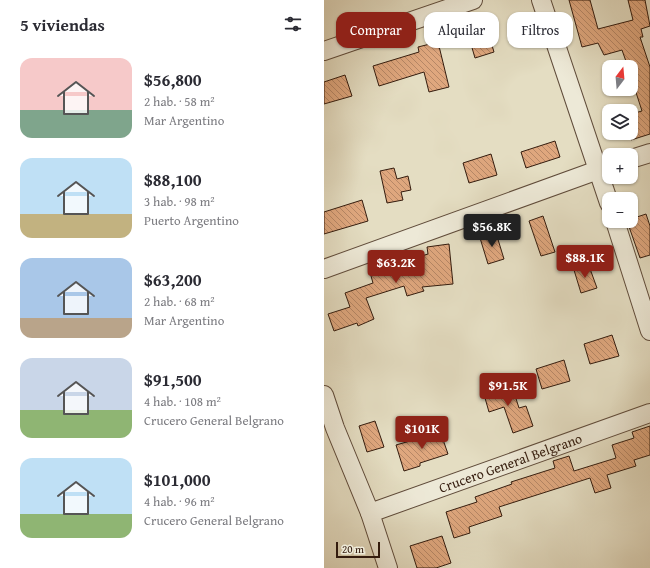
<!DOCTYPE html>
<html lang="es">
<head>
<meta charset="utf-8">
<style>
	body { margin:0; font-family:"Gentium Book Plus",serif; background:#f2f2f3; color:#2b2b33; height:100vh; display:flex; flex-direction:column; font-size:15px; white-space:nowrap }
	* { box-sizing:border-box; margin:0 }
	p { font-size:13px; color:#7c7c81 }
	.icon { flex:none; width:22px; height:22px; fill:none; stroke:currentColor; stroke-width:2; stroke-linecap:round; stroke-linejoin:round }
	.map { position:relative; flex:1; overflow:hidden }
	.details { display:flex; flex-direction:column; background:#fff; width:324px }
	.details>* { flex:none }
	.hud { position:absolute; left:12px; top:12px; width:254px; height:36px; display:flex; gap:8px }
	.needle { width:26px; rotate:16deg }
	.tools { position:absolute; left:278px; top:60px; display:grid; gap:8px }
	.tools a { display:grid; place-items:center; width:36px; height:36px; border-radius:8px; background:#fff; box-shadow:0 1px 3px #0004; font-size:20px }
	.scale { position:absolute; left:12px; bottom:10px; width:44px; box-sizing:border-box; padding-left:4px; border:2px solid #341c0e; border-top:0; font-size:11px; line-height:14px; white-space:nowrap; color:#341c0e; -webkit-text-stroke:3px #ede9d7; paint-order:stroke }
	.price { position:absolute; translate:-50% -34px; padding:0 9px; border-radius:4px; background:#8f2418; color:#fff; font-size:13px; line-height:26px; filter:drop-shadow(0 1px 2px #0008) }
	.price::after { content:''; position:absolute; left:50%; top:24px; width:12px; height:9px; margin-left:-6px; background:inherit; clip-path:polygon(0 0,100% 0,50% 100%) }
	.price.current { background:#222; color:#fff }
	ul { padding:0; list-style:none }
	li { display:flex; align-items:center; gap:12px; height:100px; padding:0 20px }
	li span { display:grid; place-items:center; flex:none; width:112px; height:80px; border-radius:12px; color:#555 }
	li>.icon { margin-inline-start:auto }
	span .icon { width:48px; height:48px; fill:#fffc; stroke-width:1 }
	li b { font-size:17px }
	h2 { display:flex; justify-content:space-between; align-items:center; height:48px; padding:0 20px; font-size:17px }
	.tag { padding:0 14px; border-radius:12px; background:#fff; box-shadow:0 1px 3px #0004; font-size:14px; line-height:36px }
	.tag.current { background:#8f2418; color:#fff }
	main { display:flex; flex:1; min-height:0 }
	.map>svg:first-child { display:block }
	.building { fill:url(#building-back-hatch); stroke:#341c0e }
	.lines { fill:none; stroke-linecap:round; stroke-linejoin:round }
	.street-casing { stroke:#604c3b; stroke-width:20 }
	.street { stroke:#ede9d7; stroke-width:18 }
	.labels { text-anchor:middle; stroke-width:3.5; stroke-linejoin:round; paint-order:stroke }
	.street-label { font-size:14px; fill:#341c0e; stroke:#ede9d7 }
</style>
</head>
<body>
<main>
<section class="details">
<h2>5 viviendas<svg class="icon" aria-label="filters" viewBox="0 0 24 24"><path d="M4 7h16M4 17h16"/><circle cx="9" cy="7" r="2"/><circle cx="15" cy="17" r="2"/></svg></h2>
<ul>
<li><span style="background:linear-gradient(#f6c9c9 65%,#7fa58c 0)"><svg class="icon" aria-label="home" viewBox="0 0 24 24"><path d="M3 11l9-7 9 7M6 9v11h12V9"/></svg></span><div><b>$56,800</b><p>2 hab. · 58 m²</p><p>Mar Argentino</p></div></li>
<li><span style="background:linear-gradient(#bfe0f5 70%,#c2b280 0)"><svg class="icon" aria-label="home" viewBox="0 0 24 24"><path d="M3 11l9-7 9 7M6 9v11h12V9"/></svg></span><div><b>$88,100</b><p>3 hab. · 98 m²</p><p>Puerto Argentino</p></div></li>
<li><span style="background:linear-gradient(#a9c7e8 75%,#b9a48a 0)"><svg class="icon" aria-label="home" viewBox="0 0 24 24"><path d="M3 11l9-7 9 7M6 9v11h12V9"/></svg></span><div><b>$63,200</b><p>2 hab. · 68 m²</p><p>Mar Argentino</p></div></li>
<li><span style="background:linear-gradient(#c9d6e8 65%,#8fb573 0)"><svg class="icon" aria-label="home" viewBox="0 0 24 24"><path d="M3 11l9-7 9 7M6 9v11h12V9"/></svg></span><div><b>$91,500</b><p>4 hab. · 108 m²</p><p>Crucero General Belgrano</p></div></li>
<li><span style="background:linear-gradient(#bfe0f5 70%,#8fb573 0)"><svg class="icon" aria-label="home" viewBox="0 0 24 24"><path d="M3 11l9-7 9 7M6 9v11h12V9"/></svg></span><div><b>$101,000</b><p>4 hab. · 96 m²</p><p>Crucero General Belgrano</p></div></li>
</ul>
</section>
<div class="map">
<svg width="326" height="568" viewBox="0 0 326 568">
	<defs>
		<pattern id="building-back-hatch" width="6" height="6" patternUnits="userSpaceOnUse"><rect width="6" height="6" fill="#dfa77e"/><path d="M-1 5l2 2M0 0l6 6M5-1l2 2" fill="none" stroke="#b68766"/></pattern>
	</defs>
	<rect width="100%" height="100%" fill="#e4ddc2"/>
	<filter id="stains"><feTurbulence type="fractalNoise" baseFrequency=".005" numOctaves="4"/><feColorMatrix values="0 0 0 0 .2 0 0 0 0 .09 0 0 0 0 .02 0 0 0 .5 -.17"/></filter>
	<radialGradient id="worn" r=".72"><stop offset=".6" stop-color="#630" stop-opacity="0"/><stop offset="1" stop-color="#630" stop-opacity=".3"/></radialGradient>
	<g class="building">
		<path d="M245 0H266L274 29 309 20 304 0H321L326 26 317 29 319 37H316L326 67V134L307 140V114L318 111 307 77V67H304L298 50 280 55 274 43 258 47Z"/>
		<path d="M161 22 170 52 151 58 142 27Z"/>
		<path d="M114 42 125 87 105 92 100 72 55 86 49 66 95 52 94 47Z"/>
		<path d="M21 75 28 96 0 104V82Z"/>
		<path d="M231 141 236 157 202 168 197 152Z"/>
		<path d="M167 154 173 175 145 183 139 163Z"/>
		<path d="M70 168 73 179 84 176 87 190 77 192 79 200 63 203 56 171Z"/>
		<path d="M38 200 44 221 0 234V212Z"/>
		<path d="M322 214 326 226V255L316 258 303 221H307V219Z"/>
		<path d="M219 216 231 252 217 256 205 221Z"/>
		<path d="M172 233 180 259 164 264 156 238Z"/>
		<path d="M125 244 129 284 98 287 100 291 83 296 80 286 42 298 50 319 34 326 33 323 10 331 4 314 26 307 21 293 49 283 45 269 61 264 62 267 104 254 103 247Z"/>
		<path d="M265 266 273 288 257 293 250 270Z"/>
		<path d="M288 335 295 356 266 364 260 344Z"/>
		<path d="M240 360 246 381 218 389 212 369Z"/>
		<path d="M187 383 195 408 202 406 209 426 189 433 180 407 165 412 159 391Z"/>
		<path d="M51 421 60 447 43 452 35 426Z"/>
		<path d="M326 426V455L310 460 312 466 283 475 287 488 271 493 266 478 175 507 178 516 145 527 146 533 130 538 122 512 153 502 151 497 188 484 187 482 231 468 229 461 245 456 250 471 292 458 288 445 310 438 308 432Z"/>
		<path d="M115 428 124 454 96 463V466L80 471 72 445 100 437 99 433Z"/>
		<path d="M118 536 127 563 112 568H93L86 546Z"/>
	</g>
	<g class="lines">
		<defs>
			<g id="street">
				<path d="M217 0 285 203"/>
				<path d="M0 51 149 0"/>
				<path d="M307 159 326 153"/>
				<path d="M291 221 326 331"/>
				<path d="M0 269 285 166"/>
				<path d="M0 395 11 428 46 513 64 568"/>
				<path id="s1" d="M46 513 326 413"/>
			</g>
		</defs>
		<use href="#street" class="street-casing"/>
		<use href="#street" class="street"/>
	</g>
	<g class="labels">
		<g class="street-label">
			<text dy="5" stroke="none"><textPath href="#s1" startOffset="149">Crucero General Belgrano</textPath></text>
		</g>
	</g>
	<rect width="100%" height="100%" filter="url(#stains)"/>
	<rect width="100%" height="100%" fill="url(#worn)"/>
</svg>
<div class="tools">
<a><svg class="needle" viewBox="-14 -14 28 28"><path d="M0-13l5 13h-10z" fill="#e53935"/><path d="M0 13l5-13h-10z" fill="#7c7c81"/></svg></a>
<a><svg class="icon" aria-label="layers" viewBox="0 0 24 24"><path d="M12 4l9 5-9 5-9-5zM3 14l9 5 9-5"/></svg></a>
<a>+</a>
<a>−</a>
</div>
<div class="scale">20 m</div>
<b class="price current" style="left:168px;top:248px">$56.8K</b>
<b class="price" style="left:261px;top:279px">$88.1K</b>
<b class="price" style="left:72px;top:284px">$63.2K</b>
<b class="price" style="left:184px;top:407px">$91.5K</b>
<b class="price" style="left:98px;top:450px">$101K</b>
<div class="hud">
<a class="tag current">Comprar</a>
<a class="tag">Alquilar</a>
<a class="tag">Filtros</a>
</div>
</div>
</main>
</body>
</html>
